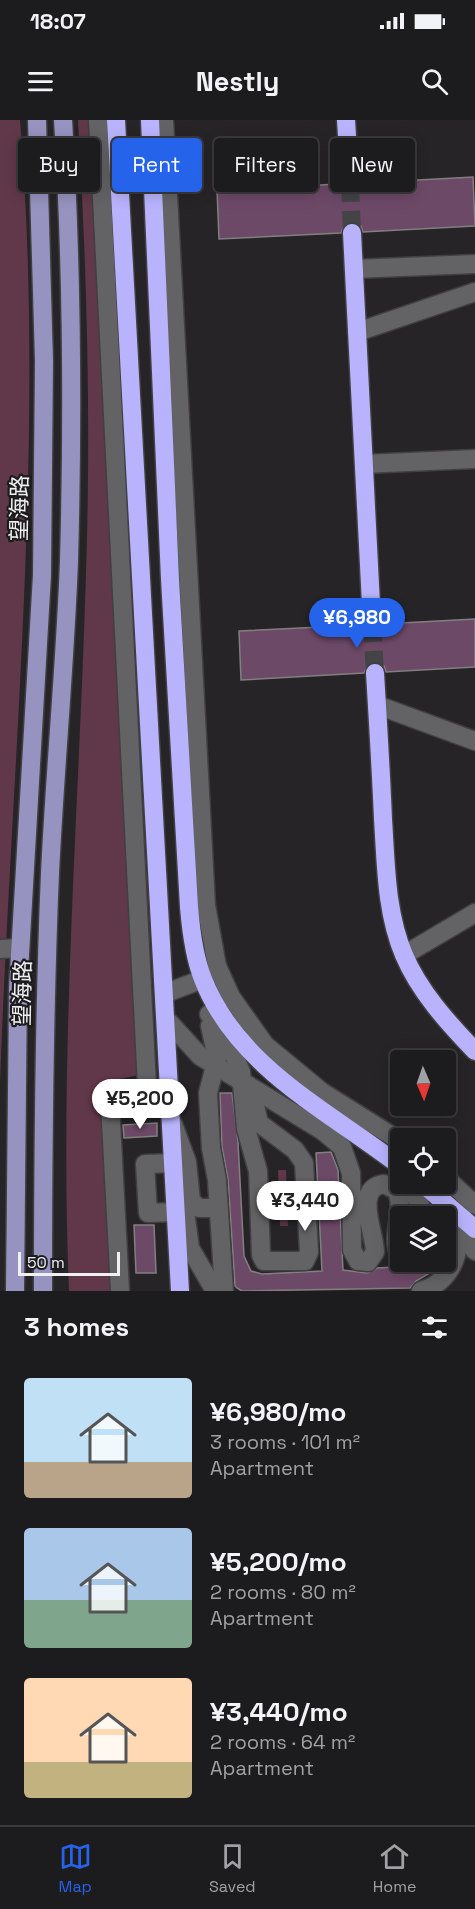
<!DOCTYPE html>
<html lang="en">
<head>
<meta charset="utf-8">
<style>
	body { margin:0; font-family:"Space Grotesk","Noto Sans SC",sans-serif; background:#29282a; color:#f1f3f6; height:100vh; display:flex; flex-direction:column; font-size:22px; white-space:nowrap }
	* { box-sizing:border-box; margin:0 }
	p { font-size:20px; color:#a0a1a4 }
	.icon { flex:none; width:33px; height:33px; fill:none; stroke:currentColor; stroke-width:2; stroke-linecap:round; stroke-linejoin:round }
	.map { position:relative; height:1171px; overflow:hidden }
	.side { display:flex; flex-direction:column; background:#1c1b1d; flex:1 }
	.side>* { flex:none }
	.guide { position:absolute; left:18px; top:18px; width:440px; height:54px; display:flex; gap:12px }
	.needle { width:39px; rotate:178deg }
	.fabs { position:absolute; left:390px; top:930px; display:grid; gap:12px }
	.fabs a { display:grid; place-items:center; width:66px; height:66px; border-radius:6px; background:#1c1b1d; box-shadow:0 3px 15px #0003,0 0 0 2px #3a393b; font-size:30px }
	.scale { position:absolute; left:18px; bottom:15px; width:102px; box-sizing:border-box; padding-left:6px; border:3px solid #f0f0f1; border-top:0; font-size:16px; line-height:21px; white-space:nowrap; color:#f0f0f1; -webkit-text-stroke:4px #1c1b1d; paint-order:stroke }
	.price { position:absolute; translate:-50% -51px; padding:0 14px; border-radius:21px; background:#fff; color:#222; font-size:20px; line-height:39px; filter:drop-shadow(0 2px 3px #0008) }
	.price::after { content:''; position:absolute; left:50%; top:36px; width:18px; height:14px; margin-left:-9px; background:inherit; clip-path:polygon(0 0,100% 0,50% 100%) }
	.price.selected { background:#2563eb; color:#fff }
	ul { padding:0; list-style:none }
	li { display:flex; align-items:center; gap:18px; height:150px; padding:0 24px }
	li span { display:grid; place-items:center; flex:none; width:168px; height:120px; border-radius:6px; color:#555 }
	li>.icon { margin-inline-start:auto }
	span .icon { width:72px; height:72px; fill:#fffc; stroke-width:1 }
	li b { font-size:26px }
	h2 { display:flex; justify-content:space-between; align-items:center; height:72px; padding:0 24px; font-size:26px }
	.tag { padding:0 21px; border-radius:6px; background:#1c1b1d; box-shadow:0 3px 15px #0003,0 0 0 2px #3a393b; font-size:21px; line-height:54px }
	.tag.selected { background:#2563eb; color:#fff }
	.status { display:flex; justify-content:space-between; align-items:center; height:42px; padding:0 30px; background:#1c1b1d; direction:ltr }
	.status svg { height:16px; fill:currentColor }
	header { display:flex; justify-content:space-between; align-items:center; height:78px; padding:0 24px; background:#1c1b1d; font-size:27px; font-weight:700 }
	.tab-bar { display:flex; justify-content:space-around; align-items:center; height:84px; border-top:2px solid #3a393b; background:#1c1b1d; font-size:16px; color:#a0a1a4 }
	.tab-bar a { display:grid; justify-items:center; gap:3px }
	.tab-bar .selected { color:#2563eb }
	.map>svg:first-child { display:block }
	.green { fill:#613849 }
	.building { fill:#6d4968; stroke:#827f81; stroke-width:1.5 }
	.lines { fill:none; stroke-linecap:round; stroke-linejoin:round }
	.highway-tunnel { stroke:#444345; stroke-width:18; stroke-dasharray:18 9; stroke-linecap:butt }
	.minor-casing { stroke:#403f42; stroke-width:21 }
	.major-casing { stroke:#403f42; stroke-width:21 }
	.highway-casing { stroke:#403f42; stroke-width:21 }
	.minor { stroke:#636265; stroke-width:18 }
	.major { stroke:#9693c0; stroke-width:18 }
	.highway { stroke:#b8b3fc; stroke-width:18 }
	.labels { text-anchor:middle; stroke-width:4.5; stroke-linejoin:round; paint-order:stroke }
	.street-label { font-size:22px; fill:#f0f0f1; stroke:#1c1b1d }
</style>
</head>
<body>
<div class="status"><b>18:07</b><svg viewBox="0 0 49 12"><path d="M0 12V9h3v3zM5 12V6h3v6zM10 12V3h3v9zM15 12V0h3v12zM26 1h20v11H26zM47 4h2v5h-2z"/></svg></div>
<header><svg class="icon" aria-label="menu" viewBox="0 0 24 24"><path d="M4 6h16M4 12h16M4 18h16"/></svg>Nestly<svg class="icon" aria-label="search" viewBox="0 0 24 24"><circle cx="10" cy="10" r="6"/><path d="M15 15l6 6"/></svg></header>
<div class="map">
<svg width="475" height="1171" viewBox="0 0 475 1171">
	<rect width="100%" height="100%" fill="#262427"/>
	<g class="green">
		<path d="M0 0H20C46 321 11 643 0 964Z"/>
		<path d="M78 0H89L139 955 101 963 111 1171H69C59 931 79 693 86 453 91 302 87 151 78 0Z"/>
		<path d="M278 1050H286L288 1106H280Z"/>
	</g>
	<g class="building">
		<path d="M473 57 475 106 363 112 361 106 352 102 345 104 341 113 219 119 217 70 339 64 341 71 350 75 357 73 361 63Z"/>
		<path d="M475 499V547L386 552 384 546 375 542 368 544 364 553 241 560 239 511 361 505 363 511 372 515 379 513 383 504Z"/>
		<path d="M220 973H232L238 1022 244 1136 251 1151 262 1154 322 1151 316 1033 331 1032 338 1050 343 1150 367 1153 377 1148 411 1146 418 1142H441L435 1150 416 1161 410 1168 242 1171 237 1168 235 1166 228 1059 222 1027Z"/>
		<path d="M157 1003V1016L124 1018 123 1005Z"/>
		<path d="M134 1105H154L156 1153H136Z"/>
	</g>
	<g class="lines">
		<g class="highway-tunnel">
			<path d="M350 64 352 113"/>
			<path d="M372 504 375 553"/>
		</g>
		<defs>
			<g id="minor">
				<path d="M98 0 147 966 110 983 120 1171"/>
				<path d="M164 0 206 785 217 846 231 877 265 925 322 972 400 1021"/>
				<path d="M354 149 475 144"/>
				<path d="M357 212 475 172"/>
				<path d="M364 344 475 339"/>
				<path d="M377 585 475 621"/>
				<path d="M0 829 20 828"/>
				<path d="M404 835 475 793"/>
				<path d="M166 873 203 859"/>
				<path d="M209 894 232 930 241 952 246 1009 258 1051 261 1135 264 1141H305L309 1132 304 1043 295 1030 259 1003 254 981 244 964"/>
				<path d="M167 900 200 936 323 1011 342 1027 351 1053 352 1130 358 1141 368 1142 375 1132C375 1113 353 1068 384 1064L396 1070C407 1090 389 1117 400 1135"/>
				<path d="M210 906 217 938 208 973 211 1028 217 1060 224 1171"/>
				<path d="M173 1004 187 1042 191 1081 199 1088H218"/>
				<path d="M173 1043 145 1044 148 1093 176 1092"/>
				<path d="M446 1058 475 1085"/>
				<path d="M404 1064 419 1081 422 1096"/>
				<path d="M175 1068 184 1084 190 1128 215 1171"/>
				<path d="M457 1105 475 1131"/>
				<path d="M421 1171C458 1161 469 1114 446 1085"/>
			</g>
			<g id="major">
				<path d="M15 1171 18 869 42 455 44 241 37 0"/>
				<path d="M43 1171C43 1032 44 892 50 753 55 649 65 546 69 441 73 295 72 147 63 0"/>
			</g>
			<g id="highway">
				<path d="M116 0 180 1171"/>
				<path d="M150 0 170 459 189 787C191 811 194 837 203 859 237 947 330 992 400 1046"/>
				<path d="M346 0 350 64"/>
				<path d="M352 113 372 504"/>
				<path d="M375 553C378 602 381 651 383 699 386 745 386 793 404 835 419 871 448 903 475 931"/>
				<path d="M423 1064 475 1109"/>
			</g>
		</defs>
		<use href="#minor" class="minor-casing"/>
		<use href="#major" class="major-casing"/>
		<use href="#highway" class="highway-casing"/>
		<use href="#minor" class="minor"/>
		<use href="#major" class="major"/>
		<use href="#highway" class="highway"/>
	</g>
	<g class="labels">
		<g class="street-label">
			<text transform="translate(19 388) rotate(-89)" y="8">望海路</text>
			<text transform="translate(22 873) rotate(-89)" y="8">望海路</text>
		</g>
	</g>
</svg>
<div class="fabs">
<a><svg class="needle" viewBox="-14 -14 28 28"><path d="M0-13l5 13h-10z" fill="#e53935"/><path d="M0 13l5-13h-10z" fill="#a0a1a4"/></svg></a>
<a><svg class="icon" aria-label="locate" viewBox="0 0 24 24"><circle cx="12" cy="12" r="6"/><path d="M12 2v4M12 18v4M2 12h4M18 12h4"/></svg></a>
<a><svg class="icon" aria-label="layers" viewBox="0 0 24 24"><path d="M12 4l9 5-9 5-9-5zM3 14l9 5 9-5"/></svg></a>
</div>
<div class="scale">50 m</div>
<b class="price selected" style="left:357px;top:529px">¥6,980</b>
<b class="price" style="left:140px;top:1010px">¥5,200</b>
<b class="price" style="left:305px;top:1112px">¥3,440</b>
<div class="guide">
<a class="tag">Buy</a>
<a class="tag selected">Rent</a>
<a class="tag">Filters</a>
<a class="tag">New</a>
</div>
</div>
<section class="side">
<h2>3 homes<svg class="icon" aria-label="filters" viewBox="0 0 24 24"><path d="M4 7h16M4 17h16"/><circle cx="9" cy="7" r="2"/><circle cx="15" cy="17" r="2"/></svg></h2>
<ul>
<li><span style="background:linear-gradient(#bfe0f5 70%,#b9a48a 0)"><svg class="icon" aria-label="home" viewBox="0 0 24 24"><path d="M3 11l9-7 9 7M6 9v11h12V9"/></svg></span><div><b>¥6,980/mo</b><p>3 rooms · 101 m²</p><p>Apartment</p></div></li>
<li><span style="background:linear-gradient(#a9c7e8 60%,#7fa58c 0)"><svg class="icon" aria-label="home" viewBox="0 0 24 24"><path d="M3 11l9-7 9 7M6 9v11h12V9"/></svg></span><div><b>¥5,200/mo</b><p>2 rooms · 80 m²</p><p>Apartment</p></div></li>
<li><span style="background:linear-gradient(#ffd9b3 70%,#c2b280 0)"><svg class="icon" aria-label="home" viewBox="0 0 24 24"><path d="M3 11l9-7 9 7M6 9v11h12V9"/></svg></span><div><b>¥3,440/mo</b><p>2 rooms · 64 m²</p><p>Apartment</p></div></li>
</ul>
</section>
<nav class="tab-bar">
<a class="selected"><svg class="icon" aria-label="map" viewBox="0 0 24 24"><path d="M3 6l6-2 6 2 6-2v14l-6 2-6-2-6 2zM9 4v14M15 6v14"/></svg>Map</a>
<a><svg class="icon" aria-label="saved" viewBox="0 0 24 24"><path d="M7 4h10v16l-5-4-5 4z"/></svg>Saved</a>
<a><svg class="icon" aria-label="home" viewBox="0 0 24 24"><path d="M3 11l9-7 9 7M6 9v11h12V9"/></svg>Home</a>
</nav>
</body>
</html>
